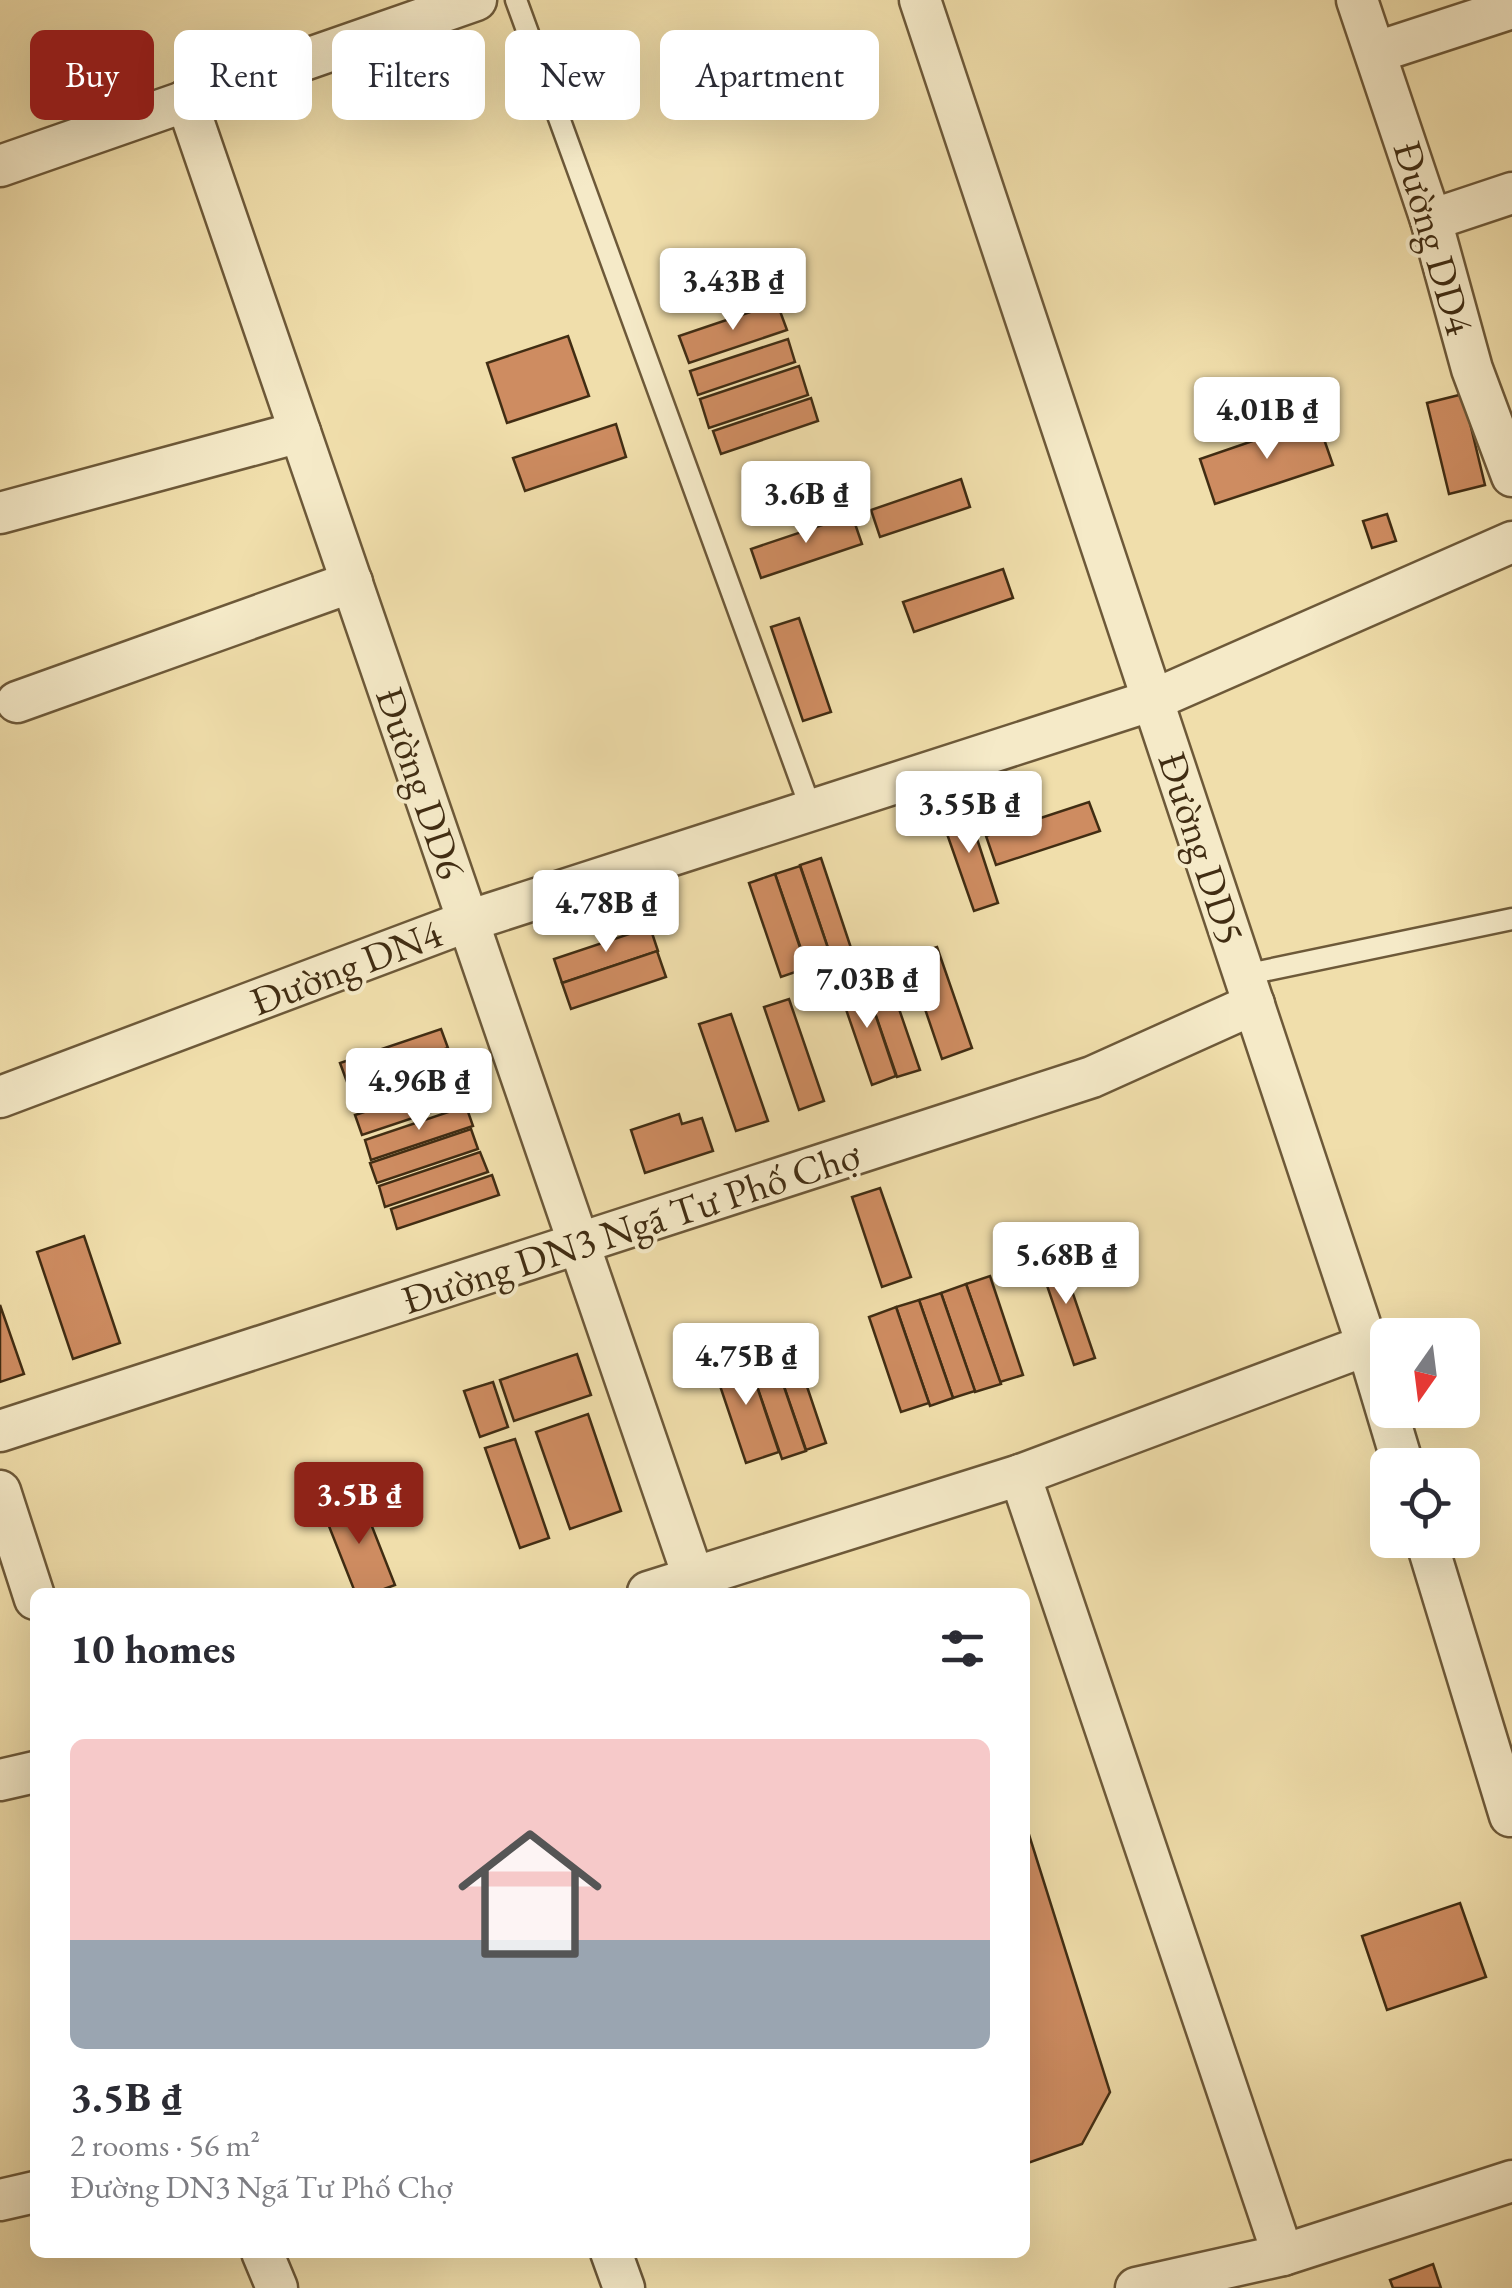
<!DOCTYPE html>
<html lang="en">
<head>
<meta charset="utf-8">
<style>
	body { margin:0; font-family:"EB Garamond",serif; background:#f2f2f3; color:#2b2b33; height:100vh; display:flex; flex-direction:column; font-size:38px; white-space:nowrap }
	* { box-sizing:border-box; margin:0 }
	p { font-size:32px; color:#7c7c81 }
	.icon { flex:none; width:55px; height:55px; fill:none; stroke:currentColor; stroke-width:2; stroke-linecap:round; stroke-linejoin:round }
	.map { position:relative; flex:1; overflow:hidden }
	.drawer { position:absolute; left:30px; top:1588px; width:1000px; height:670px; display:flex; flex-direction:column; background:#fff; border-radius:15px; box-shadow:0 10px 40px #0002 }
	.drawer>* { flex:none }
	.guide { position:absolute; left:30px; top:30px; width:1000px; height:90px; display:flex; gap:20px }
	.needle { width:65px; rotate:194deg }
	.controls { position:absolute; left:1370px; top:1318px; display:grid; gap:20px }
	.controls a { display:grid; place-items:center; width:110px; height:110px; border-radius:15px; background:#fff; box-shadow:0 10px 40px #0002; font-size:50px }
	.price { position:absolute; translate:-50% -85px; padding:0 22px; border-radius:10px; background:#fff; color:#222; font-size:32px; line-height:65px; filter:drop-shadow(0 2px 5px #0008) }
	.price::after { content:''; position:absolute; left:50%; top:60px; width:30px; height:22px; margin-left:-15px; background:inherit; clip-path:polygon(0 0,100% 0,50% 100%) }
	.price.on { background:#8f2418; color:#fff }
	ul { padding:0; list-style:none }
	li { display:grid; align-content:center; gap:20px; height:530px; padding:0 40px }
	li span { display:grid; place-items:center; height:310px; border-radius:15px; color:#555 }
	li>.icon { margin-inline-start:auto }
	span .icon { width:180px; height:180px; fill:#fffc; stroke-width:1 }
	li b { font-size:42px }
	h2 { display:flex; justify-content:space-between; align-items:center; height:120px; padding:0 40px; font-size:42px }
	.chip { padding:0 35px; border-radius:15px; background:#fff; box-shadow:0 10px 40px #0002; font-size:35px; line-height:90px }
	.chip.on { background:#8f2418; color:#fff }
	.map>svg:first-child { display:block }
	.building { fill:#ce8c61; stroke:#412d13; stroke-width:2.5 }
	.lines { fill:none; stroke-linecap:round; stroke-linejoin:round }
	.lane-casing { stroke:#6d5939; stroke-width:25 }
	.street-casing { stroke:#6d5939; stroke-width:45 }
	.lane { stroke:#f5eac8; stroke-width:20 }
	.street { stroke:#f5eac8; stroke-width:40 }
	.labels { text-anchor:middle; stroke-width:8; stroke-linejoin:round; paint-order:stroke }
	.street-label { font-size:40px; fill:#412d13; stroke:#f5eac8 }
</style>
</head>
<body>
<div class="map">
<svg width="1512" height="2288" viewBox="0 0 1512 2288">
	<rect width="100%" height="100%" fill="#f0deab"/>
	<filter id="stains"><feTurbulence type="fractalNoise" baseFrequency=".002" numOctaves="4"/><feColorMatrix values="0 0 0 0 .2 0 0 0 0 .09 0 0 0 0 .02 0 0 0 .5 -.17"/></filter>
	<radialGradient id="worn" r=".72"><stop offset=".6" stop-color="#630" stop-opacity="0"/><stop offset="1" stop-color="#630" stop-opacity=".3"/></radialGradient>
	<g class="building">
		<path d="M777 303 787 330 689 363 679 336Z"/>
		<path d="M568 336 589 396 507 423 487 363Z"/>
		<path d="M788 339 795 362 698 395 690 371Z"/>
		<path d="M799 366 808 395 709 428 700 399Z"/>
		<path d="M1463 394 1485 485 1449 494 1427 403Z"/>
		<path d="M811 398 818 421 721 454 713 431Z"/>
		<path d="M1317 419 1333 465 1215 504 1200 459Z"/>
		<path d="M616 424 626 457 525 491 513 458Z"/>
		<path d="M961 479 970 507 880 537 871 510Z"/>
		<path d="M1387 514 1396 541 1372 548 1363 521Z"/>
		<path d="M852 515 862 544 761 578 751 549Z"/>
		<path d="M1003 569 1013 598 914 632 903 602Z"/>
		<path d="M799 618 831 712 803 721 771 627Z"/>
		<path d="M965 802 998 903 974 911 939 811Z"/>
		<path d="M1089 802 1100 831 996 865 986 836Z"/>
		<path d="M821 858 853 954 832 960 800 865Z"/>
		<path d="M800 866 832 960 808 969 775 874Z"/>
		<path d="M775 874 807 968 781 977 749 883Z"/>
		<path d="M650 927 658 951 562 983 554 959Z"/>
		<path d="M937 947 972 1048 942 1059 907 956Z"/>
		<path d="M657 951 666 977 571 1009 562 983Z"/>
		<path d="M886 971 920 1070 897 1077 863 978Z"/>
		<path d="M863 978 896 1076 872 1085 838 986Z"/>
		<path d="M789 999 824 1101 799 1110 764 1007Z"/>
		<path d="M731 1014 768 1121 736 1131 699 1024Z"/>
		<path d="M441 1029 448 1048 347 1082 340 1063Z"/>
		<path d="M452 1055 459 1075 357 1110 351 1090Z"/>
		<path d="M457 1081 464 1101 362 1135 355 1115Z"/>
		<path d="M466 1106 473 1126 371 1160 365 1140Z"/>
		<path d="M679 1114 682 1124 702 1118 713 1151 645 1173 631 1130Z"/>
		<path d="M471 1129 478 1149 377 1183 370 1163Z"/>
		<path d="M480 1152 488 1172 385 1207 379 1186Z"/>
		<path d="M492 1175 499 1195 397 1229 391 1209Z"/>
		<path d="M880 1188 911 1277 882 1287 852 1197Z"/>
		<path d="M84 1236 120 1343 73 1359 37 1252Z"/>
		<path d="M1058 1250 1095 1358 1074 1365 1037 1256Z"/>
		<path d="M990 1276 1023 1375 1000 1382 966 1284Z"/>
		<path d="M966 1284 1001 1384 975 1392 941 1293Z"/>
		<path d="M941 1293 975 1391 953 1398 919 1300Z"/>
		<path d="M919 1300 953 1398 930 1406 896 1307Z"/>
		<path d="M0 1305 24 1374 0 1382Z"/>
		<path d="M896 1307 929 1403 901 1412 869 1317Z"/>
		<path d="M791 1339 826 1443 806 1450 770 1346Z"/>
		<path d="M770 1346 806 1451 782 1459 746 1354Z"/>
		<path d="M577 1354 591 1395 514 1421 500 1380Z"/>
		<path d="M746 1354 779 1452 746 1463 713 1365Z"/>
		<path d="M493 1382 508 1427 480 1437 464 1391Z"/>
		<path d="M588 1414 621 1511 570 1529 536 1432Z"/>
		<path d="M515 1439 549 1538 520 1548 485 1448Z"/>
		<path d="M360 1496 395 1585 376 1592H355L323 1511Z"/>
		<path d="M1025 1822 1110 2092 1082 2144 1025 2164Z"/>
		<path d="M1460 1903 1486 1977 1387 2010 1362 1936Z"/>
		<path d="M1433 2264 1441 2288H1393L1390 2280Z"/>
	</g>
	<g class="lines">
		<defs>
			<g id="lane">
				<path d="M516 0 812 812"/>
				<path d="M1244 975 1512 919"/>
			</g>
			<g id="street">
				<path d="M920 0 1367 1345 1020 1475"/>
				<path d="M1357 0 1431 220 1472 369 1512 476"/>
				<path d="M1377 52 1512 8"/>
				<path d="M186 100 694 1579"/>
				<path d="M0 166 476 0"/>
				<path d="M1431 220 1512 193"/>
				<path d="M0 513 300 432"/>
				<path d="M17 702 352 582"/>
				<path d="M0 1097 468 921 1153 700 1512 542"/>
				<path d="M1367 1345 1403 1465"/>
				<path d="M0 1431 1092 1077 1254 1004"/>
				<path d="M0 1491 35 1599"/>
				<path d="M1426 1540 1510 1816"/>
				<path d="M648 1592 1020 1475 1283 2255 1136 2288"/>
				<path d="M0 1780 35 1772"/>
				<path d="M0 2200 35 2192"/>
				<path d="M262 2252 277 2288"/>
				<path d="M611 2252 624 2288"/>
				<path d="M1283 2255 1512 2181"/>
			</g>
		</defs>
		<use href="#lane" class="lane-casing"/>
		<use href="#street" class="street-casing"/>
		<use href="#lane" class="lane"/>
		<use href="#street" class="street"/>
	</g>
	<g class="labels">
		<g class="street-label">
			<text transform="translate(1434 238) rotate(74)" y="14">Đường DD4</text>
			<text transform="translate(421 783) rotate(71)" y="14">Đường DD6</text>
			<text transform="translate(1202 848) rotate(72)" y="14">Đường DD5</text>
			<text transform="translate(346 967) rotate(-21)" y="14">Đường DN4</text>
			<text transform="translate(631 1227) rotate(-18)" y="14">Đường DN3 Ngã Tư Phố Chợ</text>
		</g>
	</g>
	<rect width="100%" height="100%" filter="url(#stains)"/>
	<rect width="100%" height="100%" fill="url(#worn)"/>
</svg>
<div class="controls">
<a><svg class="needle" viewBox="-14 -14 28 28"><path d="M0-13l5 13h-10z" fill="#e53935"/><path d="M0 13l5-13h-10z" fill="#7c7c81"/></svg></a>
<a><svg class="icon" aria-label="locate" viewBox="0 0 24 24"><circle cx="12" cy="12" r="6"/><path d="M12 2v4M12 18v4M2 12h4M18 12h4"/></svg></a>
</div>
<b class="price" style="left:733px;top:333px">3.43B ₫</b>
<b class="price" style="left:1267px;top:462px">4.01B ₫</b>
<b class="price" style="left:806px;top:546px">3.6B ₫</b>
<b class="price" style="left:969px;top:856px">3.55B ₫</b>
<b class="price" style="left:606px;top:955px">4.78B ₫</b>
<b class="price" style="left:867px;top:1031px">7.03B ₫</b>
<b class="price" style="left:419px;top:1133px">4.96B ₫</b>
<b class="price" style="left:1066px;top:1307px">5.68B ₫</b>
<b class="price" style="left:746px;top:1408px">4.75B ₫</b>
<b class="price on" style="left:359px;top:1547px">3.5B ₫</b>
<div class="guide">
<a class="chip on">Buy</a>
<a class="chip">Rent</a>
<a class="chip">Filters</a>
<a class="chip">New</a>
<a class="chip">Apartment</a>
</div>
<section class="drawer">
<h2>10 homes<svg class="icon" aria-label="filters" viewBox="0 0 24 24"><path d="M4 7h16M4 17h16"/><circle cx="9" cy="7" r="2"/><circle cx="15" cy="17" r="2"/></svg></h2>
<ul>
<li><span style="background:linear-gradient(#f6c9c9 65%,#9aa5b1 0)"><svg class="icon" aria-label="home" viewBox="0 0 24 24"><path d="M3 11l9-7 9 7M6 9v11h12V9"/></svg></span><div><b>3.5B ₫</b><p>2 rooms · 56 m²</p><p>Đường DN3 Ngã Tư Phố Chợ</p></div></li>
</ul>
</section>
</div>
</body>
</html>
